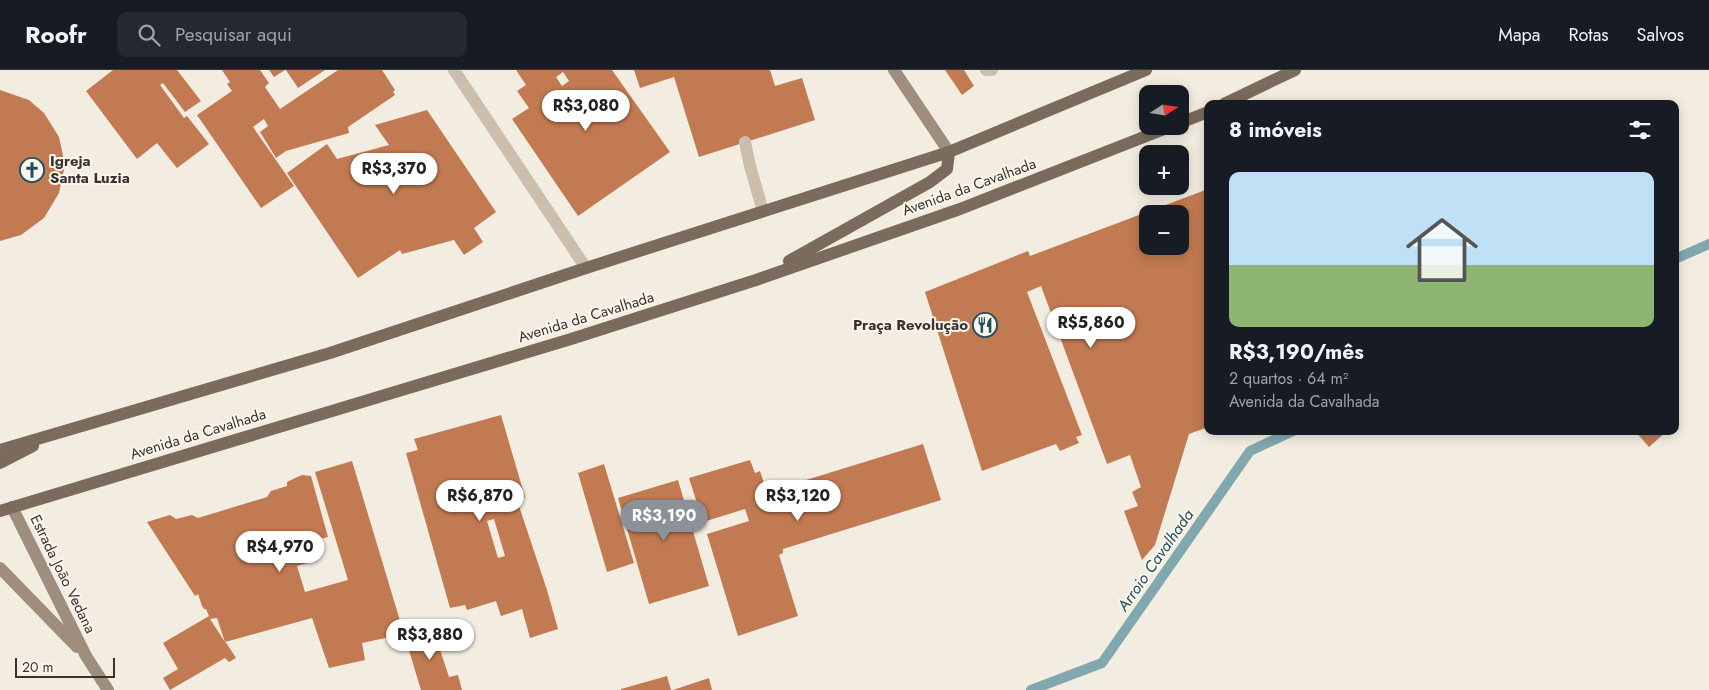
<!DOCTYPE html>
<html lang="pt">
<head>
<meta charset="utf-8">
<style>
	body { margin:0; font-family:Jost,sans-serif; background:#242831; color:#f1f3f6; height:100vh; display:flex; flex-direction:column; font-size:19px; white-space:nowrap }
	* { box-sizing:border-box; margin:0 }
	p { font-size:16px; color:#9ea1a6 }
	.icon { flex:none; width:28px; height:28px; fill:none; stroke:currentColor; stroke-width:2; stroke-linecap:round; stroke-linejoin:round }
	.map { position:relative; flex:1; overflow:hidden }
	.drawer { position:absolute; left:1204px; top:30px; width:475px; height:335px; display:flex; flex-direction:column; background:#171b24; border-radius:10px; box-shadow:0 2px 12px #0003 }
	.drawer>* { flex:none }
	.needle { width:32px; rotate:78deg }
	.fabs { position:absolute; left:1139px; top:15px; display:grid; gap:10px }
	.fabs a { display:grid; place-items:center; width:50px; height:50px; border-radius:10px; background:#171b24; box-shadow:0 2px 12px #0003; font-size:25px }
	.scale { position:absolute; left:15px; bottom:12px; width:100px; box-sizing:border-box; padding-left:5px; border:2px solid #3a322c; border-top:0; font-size:14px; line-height:18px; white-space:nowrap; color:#3a322c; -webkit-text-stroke:4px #faf6ee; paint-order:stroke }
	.price { position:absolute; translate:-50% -42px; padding:0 11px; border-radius:18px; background:#fff; color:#222; font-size:16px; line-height:32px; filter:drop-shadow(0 1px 2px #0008) }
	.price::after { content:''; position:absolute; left:50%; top:30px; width:15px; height:11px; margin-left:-8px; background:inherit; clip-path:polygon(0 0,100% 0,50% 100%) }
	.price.selected { background:#8c9099; color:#fff }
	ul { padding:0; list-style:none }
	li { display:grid; align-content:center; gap:10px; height:265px; padding:0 25px }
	li span { display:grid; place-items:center; height:155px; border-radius:10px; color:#555 }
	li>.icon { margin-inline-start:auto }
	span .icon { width:90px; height:90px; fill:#fffc; stroke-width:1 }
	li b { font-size:21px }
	h2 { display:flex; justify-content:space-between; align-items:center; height:60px; padding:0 25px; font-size:21px }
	header { display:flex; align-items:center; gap:30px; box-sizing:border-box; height:70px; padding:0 25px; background:#171b24; border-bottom:1px solid #363941 }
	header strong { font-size:24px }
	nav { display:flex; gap:28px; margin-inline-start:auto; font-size:18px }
	.search { width:350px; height:45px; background:#242831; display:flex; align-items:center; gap:12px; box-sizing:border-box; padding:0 18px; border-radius:10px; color:#9ea1a6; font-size:19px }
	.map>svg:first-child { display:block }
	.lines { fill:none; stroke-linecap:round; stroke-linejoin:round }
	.stream { stroke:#81a7af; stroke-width:10 }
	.building { fill:#c17a51; fill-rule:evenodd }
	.lane { stroke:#cbbead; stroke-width:12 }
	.street { stroke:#cbbead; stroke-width:12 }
	.secondary { stroke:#9f8e7e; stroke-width:12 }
	.primary { stroke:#7b6b5d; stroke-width:12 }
	.labels { text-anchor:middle; stroke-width:4; stroke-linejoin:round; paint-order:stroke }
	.poi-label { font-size:15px; font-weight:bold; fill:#3a322c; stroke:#faf6ee; text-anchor:start }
	.street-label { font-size:15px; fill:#3a322c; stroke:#faf6ee }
	.water-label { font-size:16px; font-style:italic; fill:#224f5a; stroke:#faf6ee }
</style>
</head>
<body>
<header>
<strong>Roofr</strong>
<div class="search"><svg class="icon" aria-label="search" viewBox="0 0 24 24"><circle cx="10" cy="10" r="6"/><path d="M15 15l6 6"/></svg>Pesquisar aqui</div>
<nav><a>Mapa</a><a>Rotas</a><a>Salvos</a></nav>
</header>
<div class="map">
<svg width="1709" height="620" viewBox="0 0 1709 620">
	<rect width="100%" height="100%" fill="#f3ede1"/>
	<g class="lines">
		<g class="stream">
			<path d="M1675 189 1709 174"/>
			<path d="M1031 620 1102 593 1250 381 1293 361"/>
		</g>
	</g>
	<g class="building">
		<path d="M113 0H177L201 31 185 42 163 13 160 15 184 48 187 46 209 74 177 98 157 73 137 89 86 21Z"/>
		<path d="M222 0H260L269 13 265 17 280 39 338 0H382L395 20 393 22 395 25 348 57 349 63 286 81 276 88 260 62 268 56 264 49 253 57 294 116 261 138 197 45 232 21 227 14 230 12Z"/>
		<path d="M269 0H285L274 7Z"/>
		<path d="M286 0H325L298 18Z"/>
		<path d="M516 0H612L670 82 578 146 512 49 529 38 517 21 526 15ZM563 2 569 11 562 16 556 7Z"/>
		<path d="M634 0H770L775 16 802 8 815 50 699 87 674 7 640 18Z"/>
		<path d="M945 0H964L974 16 962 25Z"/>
		<path d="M0 20 29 30 44 43 59 67 65 95 59 123 44 148 21 165 0 171Z"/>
		<path d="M427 40 496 142 474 158 483 172 464 185 454 170 402 184 400 180 358 208 287 103 327 74 337 89 389 75 375 55Z"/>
		<path d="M1208 119V357L1189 364 1155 475 1142 490 1124 441 1138 436 1132 422 1141 417 1130 385 1107 394 1041 216 1027 222 1082 365 1076 367 1079 373 1060 381 1056 374 982 401 925 222 1028 181 1030 186ZM1148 144H1180V176H1148Z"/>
		<path d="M501 345 525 427 517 430 547 520 558 559 530 568 522 539 501 546 496 531 467 540 465 535 450 538 406 383 418 380 414 369ZM494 449 505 486 498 488 487 451Z"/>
		<path d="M1635 361H1667L1649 377Z"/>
		<path d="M923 374 941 430 783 479V483L779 485 798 546 738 566 707 464 749 451 745 439 703 452 689 408 750 390 755 403 760 401 767 422Z"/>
		<path d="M352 391 404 564 362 573 365 590 329 598 312 548 225 572 217 548 210 549 225 572 227 574 236 588 229 592 225 588 170 620 163 608 178 599 163 573 209 546 206 539H204L202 536 198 524 195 526 147 452 170 445 176 449 192 445 198 448 267 427 271 421 287 416V412L293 409 302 405 311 406 328 467 308 472 314 491 297 496 305 522 348 510 315 402Z"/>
		<path d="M604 394 634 493 607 502 578 403Z"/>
		<path d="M678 410 709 516 649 534 618 428Z"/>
		<path d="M432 555 449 607 458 605 462 620H421L404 564Z"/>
		<path d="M667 606 671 620H621V619Z"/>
		<path d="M709 608 712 620H673Z"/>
	</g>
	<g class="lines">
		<g class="lane">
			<path d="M986 0H992"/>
			<path d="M745 72 750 96 763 141"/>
		</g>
		<path class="street" d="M454 0 586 198"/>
		<g class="secondary">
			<path d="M894 0 949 82"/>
			<path d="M12 437 86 586 108 620"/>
			<path d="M0 498 77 577"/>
		</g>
		<g class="primary">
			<path d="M1224 34 1295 0"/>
			<path d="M1180 53 1208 42"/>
			<path d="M789 191 930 112 947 99 949 82"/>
			<path d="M0 380 330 283 586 198 949 82 1146 0"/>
			<path d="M0 393 33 376"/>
			<path d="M0 441 571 269 756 210 960 139 1172 56"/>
		</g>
	</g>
	<defs>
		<symbol id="church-ring" viewBox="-11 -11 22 22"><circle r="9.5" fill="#faf6ee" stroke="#224f5a" stroke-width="1.5"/><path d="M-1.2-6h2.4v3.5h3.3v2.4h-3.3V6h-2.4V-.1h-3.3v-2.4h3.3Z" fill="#224f5a"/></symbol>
		<symbol id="restaurant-ring" viewBox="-11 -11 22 22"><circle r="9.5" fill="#faf6ee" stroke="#224f5a" stroke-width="1.5"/><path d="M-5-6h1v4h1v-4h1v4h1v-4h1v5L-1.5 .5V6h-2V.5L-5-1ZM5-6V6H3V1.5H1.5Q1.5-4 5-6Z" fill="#224f5a"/></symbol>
	</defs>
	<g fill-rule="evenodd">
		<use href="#church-ring" x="18" y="86" width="28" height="28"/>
		<use href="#restaurant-ring" x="971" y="241" width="28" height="28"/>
	</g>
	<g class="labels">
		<g class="poi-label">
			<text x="50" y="96">Igreja<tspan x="50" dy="17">Santa Luzia</tspan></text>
			<text x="968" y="260" text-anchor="end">Praça Revolução</text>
		</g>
		<g class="street-label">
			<text transform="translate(969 117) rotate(-20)" y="5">Avenida da Cavalhada</text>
			<text transform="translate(586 247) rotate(-17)" y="5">Avenida da Cavalhada</text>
			<text transform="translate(198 364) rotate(-17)" y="5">Avenida da Cavalhada</text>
			<text transform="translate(63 504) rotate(64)" y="5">Estrada João Vedana</text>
		</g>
		<g class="water-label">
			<text transform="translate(1155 490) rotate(-55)" y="6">Arroio Cavalhada</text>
		</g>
	</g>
</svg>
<div class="fabs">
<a><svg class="needle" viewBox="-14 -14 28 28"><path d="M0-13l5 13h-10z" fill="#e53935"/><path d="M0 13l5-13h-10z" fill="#9ea1a6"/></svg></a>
<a>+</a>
<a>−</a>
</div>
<div class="scale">20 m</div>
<b class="price" style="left:586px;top:62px">R$3,080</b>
<b class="price" style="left:394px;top:125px">R$3,370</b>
<b class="price" style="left:1091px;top:279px">R$5,860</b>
<b class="price" style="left:480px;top:452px">R$6,870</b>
<b class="price" style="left:798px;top:452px">R$3,120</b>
<b class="price selected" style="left:664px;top:472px">R$3,190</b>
<b class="price" style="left:280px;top:503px">R$4,970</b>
<b class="price" style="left:430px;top:591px">R$3,880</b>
<section class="drawer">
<h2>8 imóveis<svg class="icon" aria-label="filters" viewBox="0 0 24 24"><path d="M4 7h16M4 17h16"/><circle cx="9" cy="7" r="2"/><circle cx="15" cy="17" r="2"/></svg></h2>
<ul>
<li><span style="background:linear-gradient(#bfe0f5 60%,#8fb573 0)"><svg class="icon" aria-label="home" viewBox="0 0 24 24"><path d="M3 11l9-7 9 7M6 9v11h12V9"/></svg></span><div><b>R$3,190/mês</b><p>2 quartos · 64 m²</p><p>Avenida da Cavalhada</p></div></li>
</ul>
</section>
</div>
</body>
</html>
